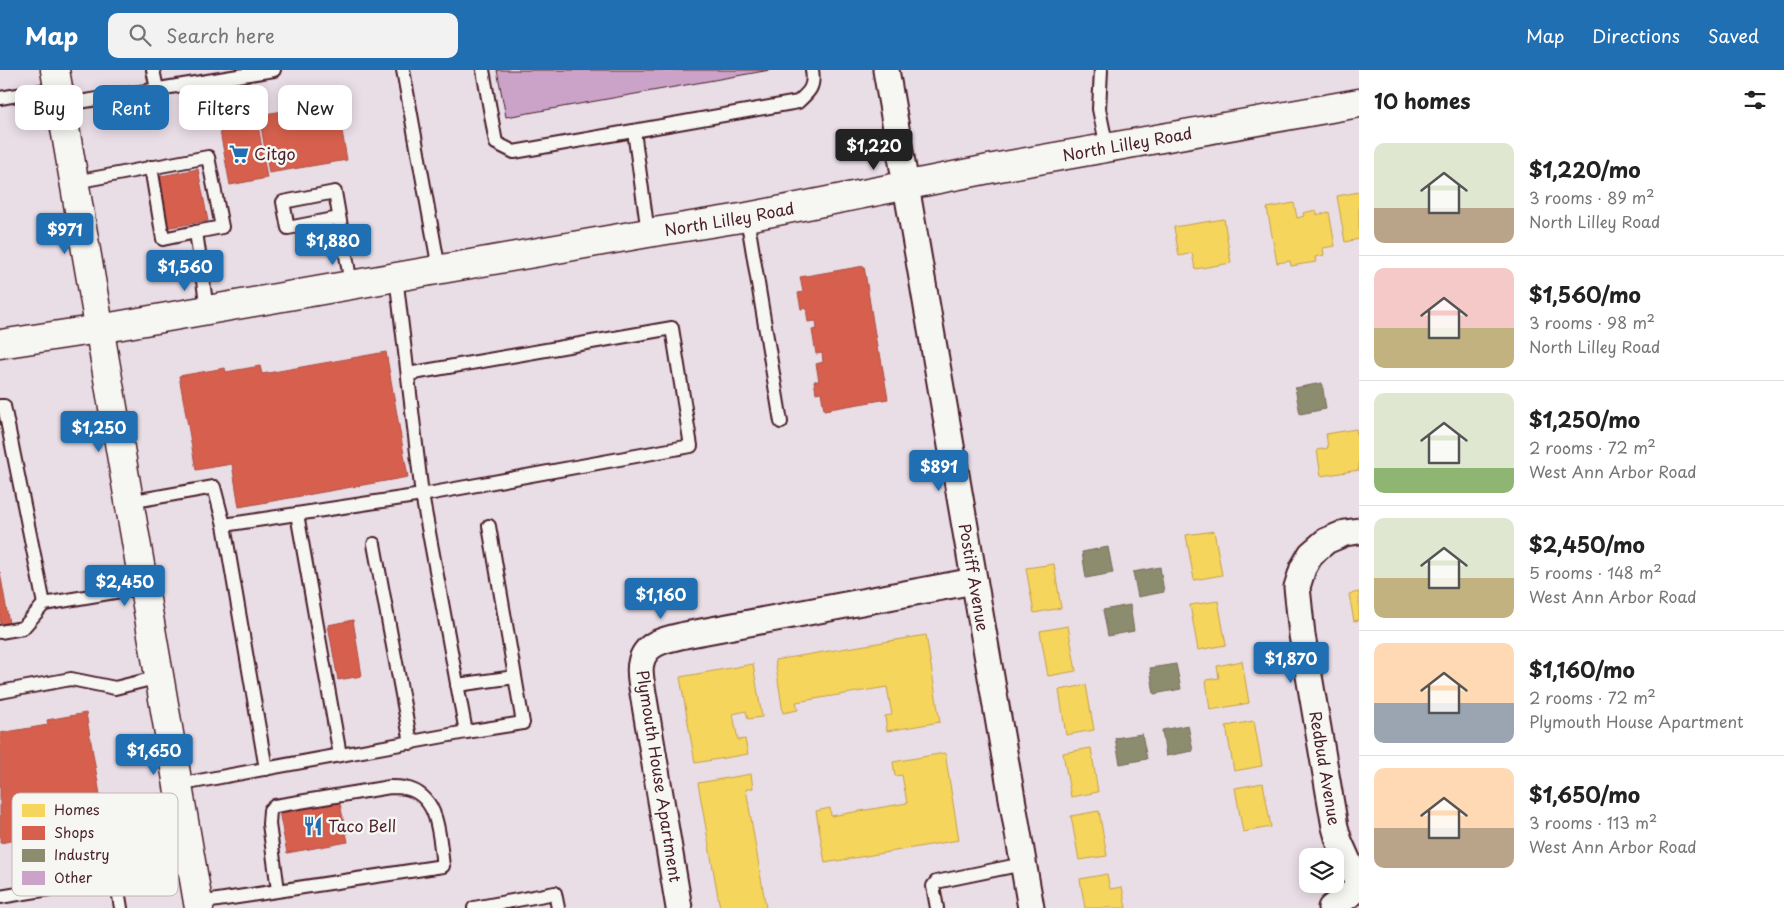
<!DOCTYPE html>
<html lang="en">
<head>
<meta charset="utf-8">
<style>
	body { margin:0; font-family:"Playpen Sans",sans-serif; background:#f2f2f2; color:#222; height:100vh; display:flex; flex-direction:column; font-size:19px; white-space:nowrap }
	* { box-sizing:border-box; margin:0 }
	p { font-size:16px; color:#767676 }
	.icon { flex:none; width:28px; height:28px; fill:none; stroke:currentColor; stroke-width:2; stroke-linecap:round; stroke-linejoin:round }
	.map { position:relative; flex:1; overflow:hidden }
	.panel { display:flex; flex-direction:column; background:#fff; width:425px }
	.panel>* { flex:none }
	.top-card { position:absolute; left:15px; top:15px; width:475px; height:45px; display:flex; gap:10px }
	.tools { position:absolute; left:1299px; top:778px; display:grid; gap:10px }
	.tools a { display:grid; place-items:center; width:45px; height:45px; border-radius:10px; background:#fff; box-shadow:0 2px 12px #0003; font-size:25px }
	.price { position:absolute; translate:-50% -42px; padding:0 11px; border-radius:5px; background:#1f6fb2; color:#fff; font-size:16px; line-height:32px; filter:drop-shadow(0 1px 2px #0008) }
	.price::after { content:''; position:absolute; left:50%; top:30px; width:15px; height:11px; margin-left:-8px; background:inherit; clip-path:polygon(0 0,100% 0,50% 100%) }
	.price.on { background:#222; color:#fff }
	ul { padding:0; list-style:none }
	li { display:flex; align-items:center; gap:15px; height:125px; padding:0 15px }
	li+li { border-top:1px solid #e0e0e0 }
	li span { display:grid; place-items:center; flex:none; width:140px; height:100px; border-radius:10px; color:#555 }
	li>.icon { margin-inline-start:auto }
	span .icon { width:60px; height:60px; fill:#fffc; stroke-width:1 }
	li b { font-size:21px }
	h2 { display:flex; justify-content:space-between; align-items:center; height:60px; padding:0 15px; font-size:21px }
	.chip { padding:0 18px; border-radius:10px; background:#fff; box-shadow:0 2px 12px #0003; font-size:18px; line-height:45px }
	.chip.on { background:#1f6fb2; color:#fff }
	header { display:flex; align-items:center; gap:30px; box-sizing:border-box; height:70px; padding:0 25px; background:#1f6fb2; color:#fff }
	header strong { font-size:24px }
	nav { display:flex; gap:28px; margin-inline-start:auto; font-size:18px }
	.search { width:350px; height:45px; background:#f2f2f2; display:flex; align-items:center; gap:12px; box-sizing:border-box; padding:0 18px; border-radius:10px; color:#767676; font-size:19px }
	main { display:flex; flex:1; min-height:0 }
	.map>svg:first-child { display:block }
	.homes { fill:#f6d55c; stroke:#c29e4d }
	.shops { fill:#d6604d; stroke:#ac4c43 }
	.industry { fill:#8c8c6e; stroke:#786b5a }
	.building { fill:#cba3c9; stroke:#4a1f2b }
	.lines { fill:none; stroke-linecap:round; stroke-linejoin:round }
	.service-casing { stroke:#4a1f2b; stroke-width:16 }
	.minor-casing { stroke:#4a1f2b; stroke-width:29 }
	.tertiary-casing { stroke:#4a1f2b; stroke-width:31 }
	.secondary-casing { stroke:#4a1f2b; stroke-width:31 }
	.service { stroke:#f6f6f2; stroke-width:12 }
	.minor { stroke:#f6f6f2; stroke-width:25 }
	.tertiary { stroke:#f6f6f2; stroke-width:28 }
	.secondary { stroke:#f6f6f2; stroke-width:28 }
	.labels { text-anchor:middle; stroke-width:5; stroke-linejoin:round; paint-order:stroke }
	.street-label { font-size:16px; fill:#4a1f2b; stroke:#f6f6f2 }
	.poi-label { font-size:16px; fill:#4a1f2b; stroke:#f6f6f2; text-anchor:start }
	.key { fill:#f6f6f2; stroke:#c2b6b6; stroke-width:1 }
	.key-label { font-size:14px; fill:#4a1f2b }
</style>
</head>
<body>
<header>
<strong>Map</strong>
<div class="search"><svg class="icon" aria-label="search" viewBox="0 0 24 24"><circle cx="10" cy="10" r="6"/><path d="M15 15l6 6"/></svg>Search here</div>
<nav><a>Map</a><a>Directions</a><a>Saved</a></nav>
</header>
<main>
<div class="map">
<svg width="1359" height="838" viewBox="0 0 1359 838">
	<rect width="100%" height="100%" fill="#e9dde6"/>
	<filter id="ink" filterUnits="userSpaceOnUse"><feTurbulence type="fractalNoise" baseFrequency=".02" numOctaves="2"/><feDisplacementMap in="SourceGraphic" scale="10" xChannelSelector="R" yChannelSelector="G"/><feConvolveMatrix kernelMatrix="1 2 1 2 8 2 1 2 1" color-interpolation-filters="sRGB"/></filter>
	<g filter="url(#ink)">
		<g class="homes">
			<path d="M1359 122V169L1345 172 1337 126Z"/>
			<path d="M1294 133 1297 148 1304 146 1303 143 1316 140 1317 145 1329 142 1335 176 1323 178 1324 185 1315 187 1316 192 1291 196 1290 191 1277 193 1267 138Z"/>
			<path d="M1224 149 1231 193 1195 199 1192 183 1179 186 1174 157Z"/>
			<path d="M1356 359 1359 377V400L1321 406 1317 380 1328 378 1326 364Z"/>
			<path d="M1214 461 1222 505 1194 510 1186 465Z"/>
			<path d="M1054 494 1061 538 1034 543 1026 498Z"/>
			<path d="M1359 522V550L1354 551 1349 524Z"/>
			<path d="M1218 531 1226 575 1198 580 1190 535Z"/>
			<path d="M1068 556 1076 601 1048 606 1040 561Z"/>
			<path d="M926 565 940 652 887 661 885 646 892 645 887 617 796 632 798 640 783 643 775 590Z"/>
			<path d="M1242 591 1249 633 1210 640 1206 610 1219 608 1217 596Z"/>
			<path d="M753 594 762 647 748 649 746 641 733 644 738 670 745 669 748 684 695 693 680 607Z"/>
			<path d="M1086 615 1094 660 1066 665 1059 620Z"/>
			<path d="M1254 651 1262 696 1234 701 1226 656Z"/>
			<path d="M1091 678 1098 722 1071 727 1063 683Z"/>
			<path d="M945 683 959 770 825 793 816 741 830 738 831 746 907 733 902 705 895 706 893 692Z"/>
			<path d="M751 704 753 718 746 719 766 838H720L698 713Z"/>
			<path d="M1263 713 1271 757 1243 762 1235 718Z"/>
			<path d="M1099 741 1107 786 1079 790 1071 746Z"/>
			<path d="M1107 804 1110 819 1122 817 1126 838H1085L1080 809Z"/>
		</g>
		<g class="shops">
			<path d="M337 32 347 90 269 103 259 45Z"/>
			<path d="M257 49 267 108 230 115 219 56Z"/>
			<path d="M198 99 208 151 165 158 156 107Z"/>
			<path d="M864 196 878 283H880L888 329 824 340 821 322 816 323 814 311H819L816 294 823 292 822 283 816 284 812 260 817 259 816 251 808 252 806 238 801 239 798 223 803 222 800 207Z"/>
			<path d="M386 282 408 407 239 437 232 394 196 400 179 306 225 298 226 302 260 296 262 304Z"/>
			<path d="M0 502 10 559 0 560Z"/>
			<path d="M353 550 362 606 338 610 328 555Z"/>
			<path d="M86 643 102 736 80 739 84 758 0 773V663L48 655 47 650Z"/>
			<path d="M339 729 348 772 287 783 279 741Z"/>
		</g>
		<g class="industry">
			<path d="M1322 313 1326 339 1300 344 1295 318Z"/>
			<path d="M1108 477 1113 503 1086 508 1082 482Z"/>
			<path d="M1160 497 1164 522 1138 527 1133 502Z"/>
			<path d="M1130 535 1134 561 1108 566 1103 540Z"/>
			<path d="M1176 594 1181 619 1154 624 1150 598Z"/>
			<path d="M1188 655 1193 681 1166 686 1162 660Z"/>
			<path d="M1142 664 1147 689 1120 694 1115 668Z"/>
		</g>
		<path class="building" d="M497 0H770L506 47Z"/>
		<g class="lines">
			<defs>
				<g id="service">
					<path d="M153 0 157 19"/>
					<path d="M403 0 439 199"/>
					<path d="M483 0 496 73 514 82 798 32C809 22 815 17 812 0"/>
					<path d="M1101 0 1099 39 1107 78"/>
					<path d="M0 28 58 18"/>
					<path d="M61 35 274 0"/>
					<path d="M634 61 648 163"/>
					<path d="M151 97 163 169 196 162"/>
					<path d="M75 112 208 87 222 157 196 162 207 239"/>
					<path d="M747 147 781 352"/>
					<path d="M339 148 288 158 283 132 335 122 351 214"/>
					<path d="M0 336H4L44 534 144 517"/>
					<path d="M129 432 214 417 224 455"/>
					<path d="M297 444 340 685"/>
					<path d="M374 474 411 673"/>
					<path d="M0 562 23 558 44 534"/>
					<path d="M457 615 515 607"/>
					<path d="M0 622 71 609 115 618 159 607"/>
					<path d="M466 662 523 653 489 456"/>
					<path d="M266 699 224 455 422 425 691 376 672 258 408 304"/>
					<path d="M177 715 466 662 422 425 396 206"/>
					<path d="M0 827 116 808"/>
					<path d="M198 833 443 796C439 767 440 725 405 718 400 717 395 717 390 717L275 736 270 740 269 754 278 820"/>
					<path d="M121 838 116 808 191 794"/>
					<path d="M474 838 555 823 558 838"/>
					<path d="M937 838 933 816 936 812 1023 794"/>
				</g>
				<g id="minor">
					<path id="s1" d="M886 0 1031 838"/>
					<path id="s2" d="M1359 461 1345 463 1326 471 1311 484 1303 498 1297 517 1302 565 1335 757 1339 771 1359 816"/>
					<path d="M679 838 642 617C641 610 639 600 641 593 645 572 668 569 685 565L974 511"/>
					<path d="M1331 838 1359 818"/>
				</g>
				<g id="tertiary">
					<path id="s3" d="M0 274 99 259 648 163 747 147 999 97 1359 33"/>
				</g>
				<path id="secondary" d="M55 0 199 838"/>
			</defs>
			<use href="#service" class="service-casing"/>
			<use href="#minor" class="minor-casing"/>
			<use href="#tertiary" class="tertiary-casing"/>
			<use href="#secondary" class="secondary-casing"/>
			<use href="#service" class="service"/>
			<use href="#minor" class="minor"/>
			<use href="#tertiary" class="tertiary"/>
			<use href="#secondary" class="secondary"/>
		</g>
	</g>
	<defs>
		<symbol id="supermarket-bare" viewBox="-9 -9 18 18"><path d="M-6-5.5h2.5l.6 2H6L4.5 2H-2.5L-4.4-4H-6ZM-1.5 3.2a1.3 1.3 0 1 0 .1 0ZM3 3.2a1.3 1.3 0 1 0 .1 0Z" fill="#1f6fb2" stroke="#f6f6f2" stroke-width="2.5" paint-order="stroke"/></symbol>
		<symbol id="restaurant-bare" viewBox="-9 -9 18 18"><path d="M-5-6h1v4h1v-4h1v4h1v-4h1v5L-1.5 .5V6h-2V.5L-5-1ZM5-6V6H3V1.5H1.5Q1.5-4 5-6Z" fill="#1f6fb2" stroke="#f6f6f2" stroke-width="2.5" paint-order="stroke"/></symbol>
	</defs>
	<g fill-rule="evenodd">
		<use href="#supermarket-bare" x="225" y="70" width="28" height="28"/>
		<use href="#restaurant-bare" x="299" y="742" width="28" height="28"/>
	</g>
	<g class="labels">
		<g class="street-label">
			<text dy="6" stroke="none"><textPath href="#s3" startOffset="1145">North Lilley Road</textPath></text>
			<text dy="6" stroke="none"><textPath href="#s3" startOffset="740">North Lilley Road</textPath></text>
			<text dy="6" stroke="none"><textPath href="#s1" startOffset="515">Postiff Avenue</textPath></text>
			<text dy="6" stroke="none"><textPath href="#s2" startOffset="274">Redbud Avenue</textPath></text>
			<text transform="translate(659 706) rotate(81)" y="6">Plymouth House Apartment</text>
		</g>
		<g class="poi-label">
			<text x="254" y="90">Citgo</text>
			<text x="328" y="762">Taco Bell</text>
		</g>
	</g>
	<rect x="12" y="723" width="166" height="103" rx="8" class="key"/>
	<rect x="22" y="734" width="23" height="13" fill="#f6d55c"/>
	<rect x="22" y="756" width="23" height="14" fill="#d6604d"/>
	<rect x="22" y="779" width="23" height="13" fill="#8c8c6e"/>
	<rect x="22" y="801" width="23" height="14" fill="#cba3c9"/>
	<g class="key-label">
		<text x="54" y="745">Homes</text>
		<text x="54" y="768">Shops</text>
		<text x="54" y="790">Industry</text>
		<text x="54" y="813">Other</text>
	</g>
</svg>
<div class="tools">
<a><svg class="icon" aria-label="layers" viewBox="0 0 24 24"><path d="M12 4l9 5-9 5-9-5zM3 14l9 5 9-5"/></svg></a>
</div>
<b class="price on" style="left:874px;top:101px">$1,220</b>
<b class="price" style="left:65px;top:185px">$971</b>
<b class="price" style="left:333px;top:196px">$1,880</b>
<b class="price" style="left:185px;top:222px">$1,560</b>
<b class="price" style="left:99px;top:383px">$1,250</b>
<b class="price" style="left:939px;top:422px">$891</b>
<b class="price" style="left:125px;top:537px">$2,450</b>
<b class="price" style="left:661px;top:550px">$1,160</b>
<b class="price" style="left:1291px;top:614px">$1,870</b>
<b class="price" style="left:154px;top:706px">$1,650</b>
<div class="top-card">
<a class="chip">Buy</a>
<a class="chip on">Rent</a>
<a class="chip">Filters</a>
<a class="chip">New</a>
</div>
</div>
<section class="panel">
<h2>10 homes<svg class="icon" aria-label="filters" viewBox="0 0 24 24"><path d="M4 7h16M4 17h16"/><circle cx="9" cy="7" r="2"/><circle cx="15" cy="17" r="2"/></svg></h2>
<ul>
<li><span style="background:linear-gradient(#dfe7d0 65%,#b9a48a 0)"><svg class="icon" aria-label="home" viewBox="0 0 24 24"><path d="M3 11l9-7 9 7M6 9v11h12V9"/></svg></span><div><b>$1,220/mo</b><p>3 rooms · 89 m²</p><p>North Lilley Road</p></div></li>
<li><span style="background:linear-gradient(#f6c9c9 60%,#c2b280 0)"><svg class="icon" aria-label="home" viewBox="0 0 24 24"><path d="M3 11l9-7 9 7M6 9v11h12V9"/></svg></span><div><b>$1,560/mo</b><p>3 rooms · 98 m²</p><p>North Lilley Road</p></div></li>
<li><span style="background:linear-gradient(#dfe7d0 75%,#8fb573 0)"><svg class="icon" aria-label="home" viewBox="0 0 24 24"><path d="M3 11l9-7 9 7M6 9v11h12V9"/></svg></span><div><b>$1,250/mo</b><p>2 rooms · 72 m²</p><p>West Ann Arbor Road</p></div></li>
<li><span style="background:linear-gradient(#dfe7d0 60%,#c2b280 0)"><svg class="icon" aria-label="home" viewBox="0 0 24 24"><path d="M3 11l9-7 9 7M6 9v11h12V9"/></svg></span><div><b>$2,450/mo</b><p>5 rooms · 148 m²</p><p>West Ann Arbor Road</p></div></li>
<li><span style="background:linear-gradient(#ffd9b3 60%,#9aa5b1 0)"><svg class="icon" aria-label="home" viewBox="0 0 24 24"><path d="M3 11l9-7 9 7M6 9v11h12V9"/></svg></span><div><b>$1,160/mo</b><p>2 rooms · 72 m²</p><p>Plymouth House Apartment</p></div></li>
<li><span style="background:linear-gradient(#ffd9b3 60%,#b9a48a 0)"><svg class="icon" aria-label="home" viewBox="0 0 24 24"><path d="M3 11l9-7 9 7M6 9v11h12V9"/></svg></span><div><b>$1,650/mo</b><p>3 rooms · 113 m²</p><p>West Ann Arbor Road</p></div></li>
</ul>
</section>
</main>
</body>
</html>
